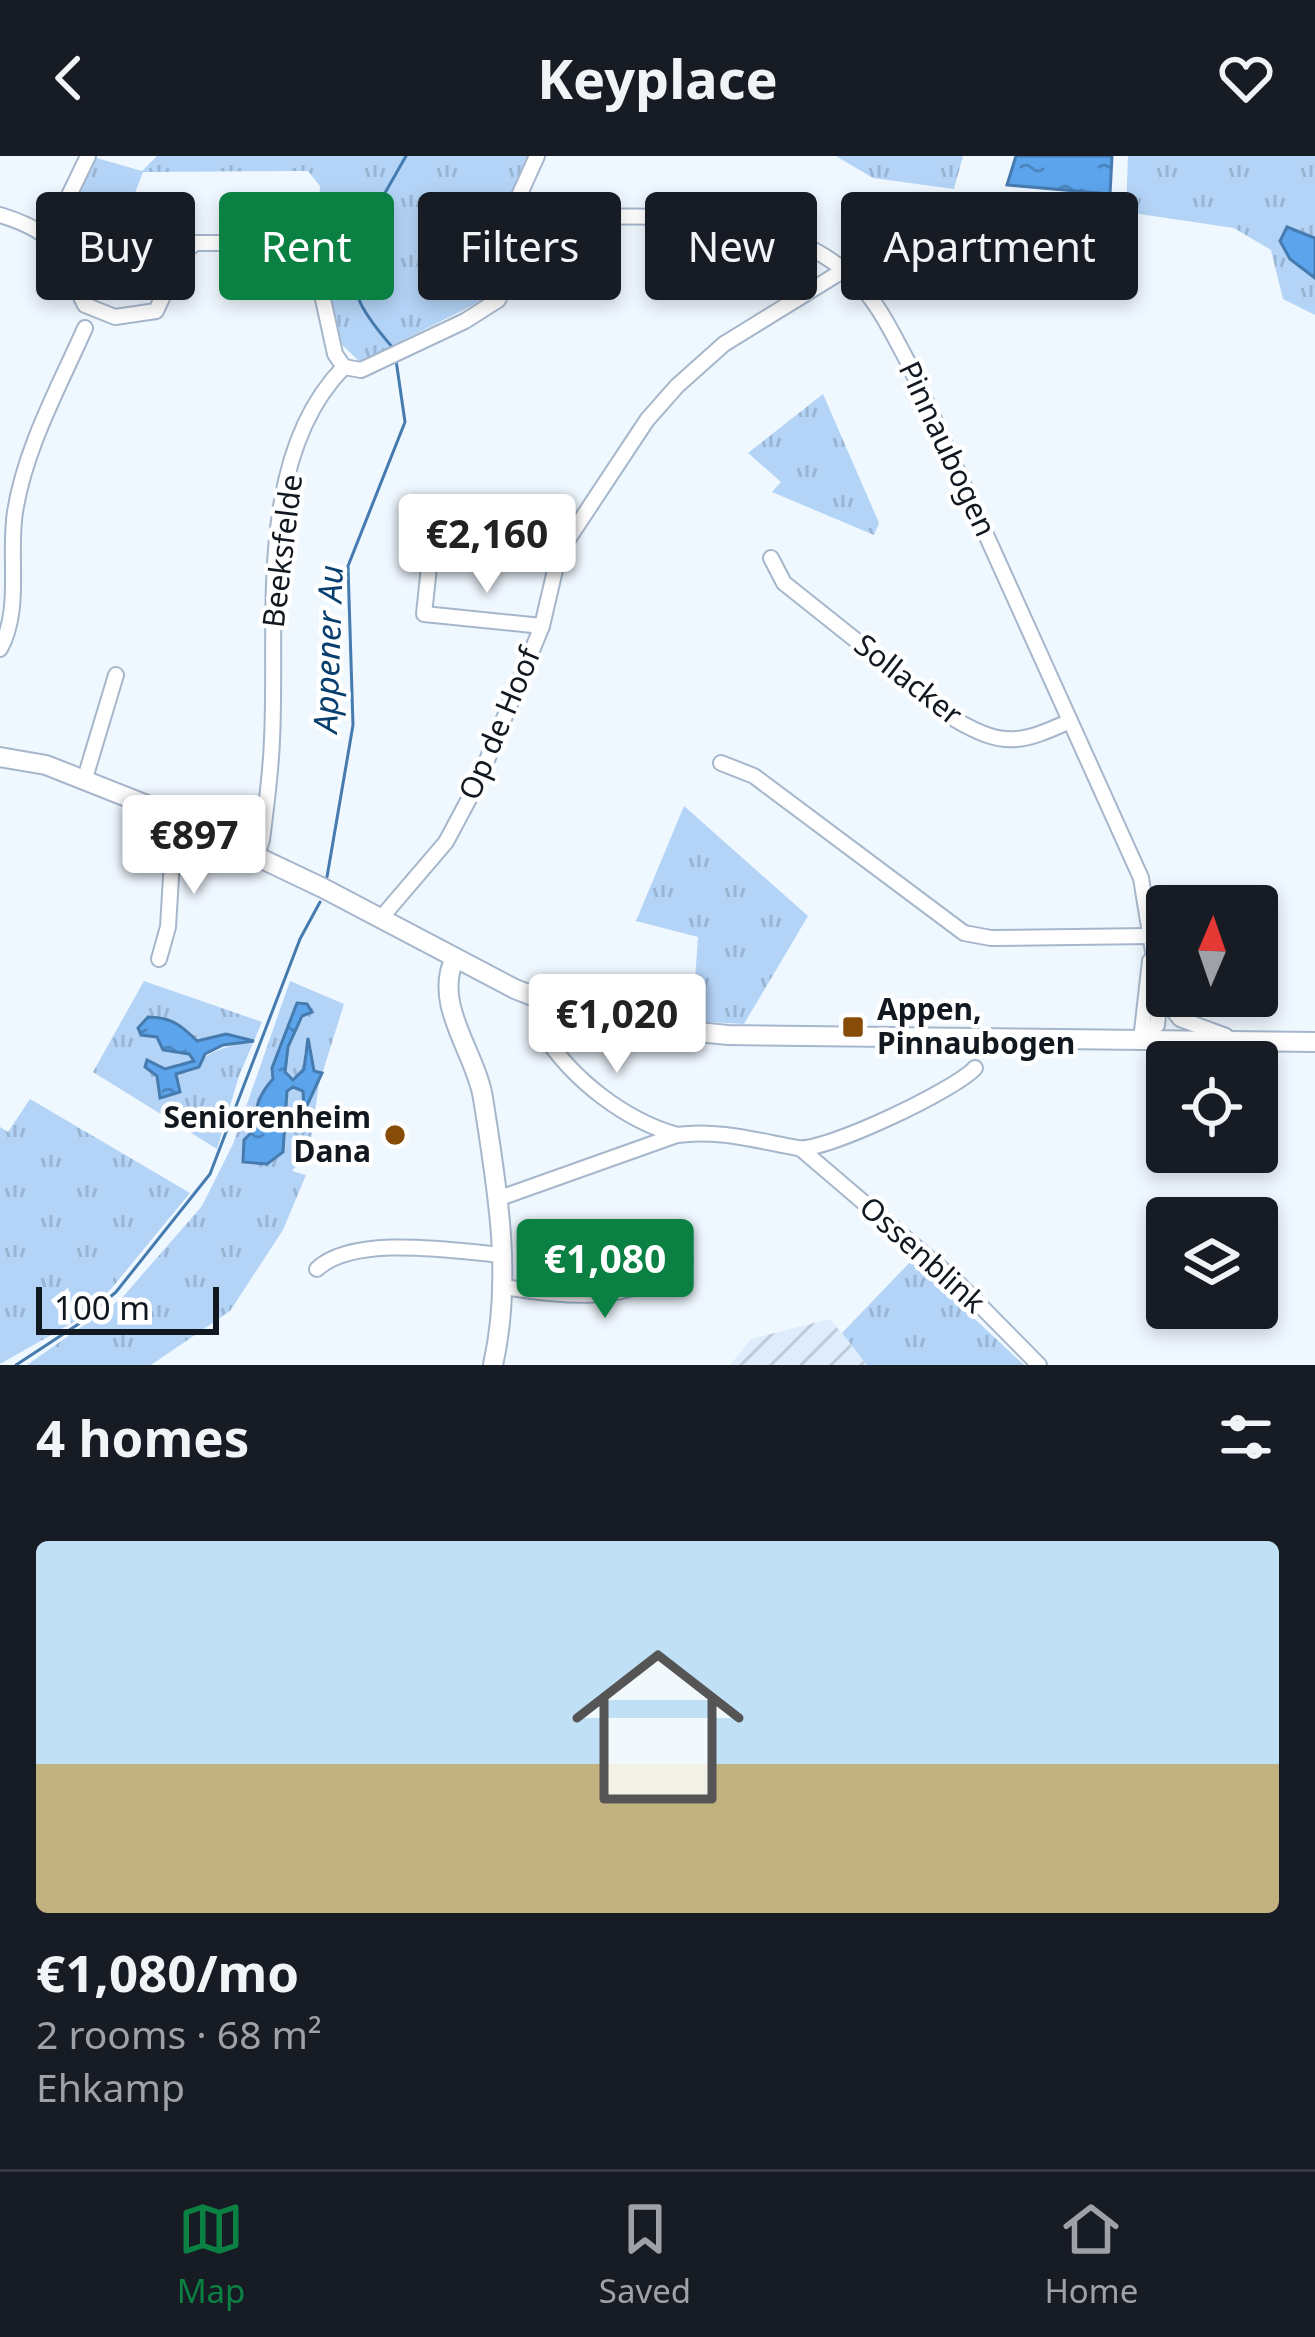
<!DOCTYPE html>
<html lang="en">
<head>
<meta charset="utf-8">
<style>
	body { margin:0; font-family:"Noto Sans",sans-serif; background:#20242c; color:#f1f3f6; height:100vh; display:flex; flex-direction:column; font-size:45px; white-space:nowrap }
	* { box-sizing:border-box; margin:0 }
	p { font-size:39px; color:#9ea1a6 }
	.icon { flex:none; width:66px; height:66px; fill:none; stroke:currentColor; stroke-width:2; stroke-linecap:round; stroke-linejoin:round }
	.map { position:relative; height:1209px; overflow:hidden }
	.drawer { display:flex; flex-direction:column; background:#171b24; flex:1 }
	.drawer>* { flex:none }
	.hud { position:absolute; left:36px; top:36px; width:1245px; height:108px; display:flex; gap:24px }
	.needle { width:78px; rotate:2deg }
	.tools { position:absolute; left:1146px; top:729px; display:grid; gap:24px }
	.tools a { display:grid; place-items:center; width:132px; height:132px; border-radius:12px; background:#171b24; box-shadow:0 6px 18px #0003; font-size:60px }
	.scale { position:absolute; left:36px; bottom:30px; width:183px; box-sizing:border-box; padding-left:12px; border:6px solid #12181f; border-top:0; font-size:33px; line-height:42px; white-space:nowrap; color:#12181f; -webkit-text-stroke:9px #fff; paint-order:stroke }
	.price { position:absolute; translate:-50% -102px; padding:0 27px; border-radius:12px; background:#fff; color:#222; font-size:39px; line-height:78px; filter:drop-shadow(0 3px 6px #0008) }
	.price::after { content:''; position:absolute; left:50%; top:72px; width:36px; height:27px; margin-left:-18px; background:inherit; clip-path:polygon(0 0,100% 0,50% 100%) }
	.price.active { background:#0b8043; color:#fff }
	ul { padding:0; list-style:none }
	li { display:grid; align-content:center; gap:24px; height:636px; padding:0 36px }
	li+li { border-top:3px solid #363941 }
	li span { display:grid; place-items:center; height:372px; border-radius:12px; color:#555 }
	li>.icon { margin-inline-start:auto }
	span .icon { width:216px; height:216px; fill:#fffc; stroke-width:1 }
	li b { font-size:51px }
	h2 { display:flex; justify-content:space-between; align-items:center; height:144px; padding:0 36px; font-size:51px }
	.pill { padding:0 42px; border-radius:12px; background:#171b24; box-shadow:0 6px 18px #0003; font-size:42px; line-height:108px }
	.pill.active { background:#0b8043; color:#fff }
	header { display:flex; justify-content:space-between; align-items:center; height:156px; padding:0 36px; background:#171b24; font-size:54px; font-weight:700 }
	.dock { display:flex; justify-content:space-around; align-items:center; height:168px; border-top:3px solid #363941; background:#171b24; font-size:33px; color:#9ea1a6 }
	.dock a { display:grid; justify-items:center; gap:6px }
	.dock .active { color:#0b8043 }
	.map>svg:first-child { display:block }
	.industrial { fill:url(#industrial-furrows) }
	.grass { fill:url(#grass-tufts); fill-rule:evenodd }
	.water { fill:url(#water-ripples); stroke:#467baf; stroke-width:3 }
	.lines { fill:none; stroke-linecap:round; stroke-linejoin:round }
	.stream { stroke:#467baf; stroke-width:3 }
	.street-casing { stroke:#a6b7cb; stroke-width:18 }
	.secondary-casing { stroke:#a6b7cb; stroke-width:22 }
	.street { stroke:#fff; stroke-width:14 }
	.secondary { stroke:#fff; stroke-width:18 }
	.poi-dot { fill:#884c09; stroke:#fff; stroke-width:4.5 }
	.labels { text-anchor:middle; stroke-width:9; stroke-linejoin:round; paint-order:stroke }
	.street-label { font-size:30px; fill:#12181f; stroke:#fff }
	.poi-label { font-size:30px; font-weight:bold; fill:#12181f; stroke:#fff; text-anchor:start }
	.water-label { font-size:33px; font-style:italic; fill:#093f6e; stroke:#fff }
</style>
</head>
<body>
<header><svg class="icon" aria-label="back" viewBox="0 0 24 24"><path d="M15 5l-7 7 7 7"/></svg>Keyplace<svg class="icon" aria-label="heart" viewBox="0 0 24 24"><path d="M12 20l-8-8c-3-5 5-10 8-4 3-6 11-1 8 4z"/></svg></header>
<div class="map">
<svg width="1315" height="1209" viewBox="0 0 1315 1209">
	<defs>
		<pattern id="industrial-furrows" width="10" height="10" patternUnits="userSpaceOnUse" patternTransform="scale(3)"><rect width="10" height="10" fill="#deecfc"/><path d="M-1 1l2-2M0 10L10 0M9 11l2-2" fill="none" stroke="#bdcad8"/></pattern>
		<pattern id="grass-tufts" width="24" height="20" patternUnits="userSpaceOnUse" patternTransform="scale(3)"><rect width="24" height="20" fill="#b4d4f7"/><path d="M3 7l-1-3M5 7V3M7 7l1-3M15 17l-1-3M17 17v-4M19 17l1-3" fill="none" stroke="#9ab5d3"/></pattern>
		<pattern id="water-ripples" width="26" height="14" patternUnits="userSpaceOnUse" patternTransform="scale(3)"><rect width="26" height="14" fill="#5ca5ed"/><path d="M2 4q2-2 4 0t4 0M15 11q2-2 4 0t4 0" fill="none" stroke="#4b85bf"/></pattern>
	</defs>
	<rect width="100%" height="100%" fill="#eff7ff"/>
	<path class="industrial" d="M830 1163 867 1209H730L751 1183Z"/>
	<g class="grass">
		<path d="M157 0H531L507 54 506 95 491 140 360 206 334 181 318 81 320 30 308 15 143 16 94 144 60 74 93 1 142 15Z"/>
		<path d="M836 0H963L954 33 873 22Z"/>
		<path d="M1128 0H1315V159L1283 143 1271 94 1234 72 1126 56Z"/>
		<path d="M823 238 879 367 874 379 772 336 781 326 748 297Z"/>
		<path d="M684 650 808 760 744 868 692 865 698 781 636 765Z"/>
		<path d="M144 825 262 866 239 920 217 993 93 916ZM182 870 197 885 226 878 253 885C225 891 209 893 189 916L176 918 180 935 160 941 157 920 179 907 194 906 189 898 163 894 157 881Z"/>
		<path d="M290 825 344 848 319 928 309 996 292 1015 306 1019 283 1074 230 1155 151 1209H27L121 1143 202 1050 233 988ZM307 848 288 891 285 916 293 924 304 913V895L314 916 321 917 303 935 293 931 287 935 283 996 244 984 255 973Z"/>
		<path d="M30 943 190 1037 111 1133 74 1166 0 1208V971L8 976Z"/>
		<path d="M912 1104 1024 1209H867L842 1177Z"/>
	</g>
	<g class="water">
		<path d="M1016 0H1112L1110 38 1007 29Z"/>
		<path d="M1287 71 1315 82V122L1290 103 1280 85Z"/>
		<path d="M297 847 307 848 312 856 302 860 288 891 285 916 293 924 304 913 308 882 314 915 322 917 304 956 303 935 293 931 287 935 283 996 267 1008 243 1006 244 984 255 973C254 953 259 938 273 923L272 912Z"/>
		<path d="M148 861C171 861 181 869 197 885L226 878 254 885 223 889 205 898 199 911 176 918 180 936 160 942 157 920 145 911 147 904 165 913 194 905 189 898 163 894 157 881 141 879 138 872Z"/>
	</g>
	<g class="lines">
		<g class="stream">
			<path d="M393 192C367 162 346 136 353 93L406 0"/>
			<path d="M327 721 353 569 348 410 405 266 396 204"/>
			<path d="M16 1209 77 1169 116 1136 210 1018 300 783 320 746"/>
		</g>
		<defs>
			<g id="street">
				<path d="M0 59C62 78 57 95 85 149L115 161 156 155 184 95 196 87H301L312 93 335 198 344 211"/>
				<path d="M517 62C624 63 771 43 854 123 879 147 893 179 909 208L1141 722 1160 838 1157 869 1141 884"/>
				<path d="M49 81 88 0"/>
				<path d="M344 211 361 214 465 165 498 144 512 116 518 42 537 0"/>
				<path d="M771 402 784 427 956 564C1004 592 1022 587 1070 565"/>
				<path d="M429 411 424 458 542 470"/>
				<path d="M0 493C22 453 8 400 15 356 25 292 59 231 85 172"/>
				<path d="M721 607 754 620 964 777 991 782 1150 780"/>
				<path d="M85 622 116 519"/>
				<path d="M257 699 262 684C266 651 271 617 272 583 278 466 254 302 344 211"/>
				<path d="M381 762 446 686 478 626 542 470 559 397 647 264 677 230 724 188 844 114"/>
				<path d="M159 803 168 771 174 671 178 662"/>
				<path d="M1161 839 1180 863 1226 880"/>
				<path d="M544 879C574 925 625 964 677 979"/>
				<path d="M1141 884 1150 805"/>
				<path d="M801 993 958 1127 1039 1209"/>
				<path d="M497 1043 677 979C718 973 758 985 798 992 825 996 955 934 975 912"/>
				<path d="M317 1113C354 1078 455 1095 503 1099"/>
				<path d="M504 1131C570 1141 629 1149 685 1105"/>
			</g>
			<g id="secondary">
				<path d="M0 601 46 609 157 653 323 732 515 833 576 857 619 868 728 879 1315 886"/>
				<path d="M455 802C432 848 476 897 483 942 497 1031 513 1120 493 1209"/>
			</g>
		</defs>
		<use href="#street" class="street-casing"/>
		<use href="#secondary" class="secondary-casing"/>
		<use href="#street" class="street"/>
		<use href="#secondary" class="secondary"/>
	</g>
	<g class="poi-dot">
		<rect x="841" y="859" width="24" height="24" rx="6"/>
		<circle cx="395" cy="979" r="12"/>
	</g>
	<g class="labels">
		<g class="street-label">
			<text transform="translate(947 293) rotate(65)" y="10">Pinnaubogen</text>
			<text transform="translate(283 395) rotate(-83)" y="10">Beeksfelde</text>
			<text transform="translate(908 524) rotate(38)" y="10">Sollacker</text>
			<text transform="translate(500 568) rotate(-67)" y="10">Op de Hoof</text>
			<text transform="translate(922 1099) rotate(42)" y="10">Ossenblink</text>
		</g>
		<g class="poi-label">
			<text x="877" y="864">Appen,<tspan x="877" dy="34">Pinnaubogen</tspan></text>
			<text x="371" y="972" text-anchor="end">Seniorenheim<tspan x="371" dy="34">Dana</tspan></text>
		</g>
		<g class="water-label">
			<text transform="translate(328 493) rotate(-88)" y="12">Appener Au</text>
		</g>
	</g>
</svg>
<div class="tools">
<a><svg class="needle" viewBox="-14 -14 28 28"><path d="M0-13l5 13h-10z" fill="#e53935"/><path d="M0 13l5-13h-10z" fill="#9ea1a6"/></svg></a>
<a><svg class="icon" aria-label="locate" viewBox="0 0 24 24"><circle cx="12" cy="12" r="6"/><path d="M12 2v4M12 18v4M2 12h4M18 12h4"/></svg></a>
<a><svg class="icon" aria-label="layers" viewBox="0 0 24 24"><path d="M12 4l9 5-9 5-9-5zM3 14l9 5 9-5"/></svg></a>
</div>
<div class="scale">100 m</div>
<b class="price" style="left:487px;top:440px">€2,160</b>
<b class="price" style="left:194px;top:741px">€897</b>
<b class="price" style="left:617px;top:920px">€1,020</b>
<b class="price active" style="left:605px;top:1165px">€1,080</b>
<div class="hud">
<a class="pill">Buy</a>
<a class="pill active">Rent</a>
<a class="pill">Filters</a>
<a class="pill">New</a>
<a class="pill">Apartment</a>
</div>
</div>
<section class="drawer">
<h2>4 homes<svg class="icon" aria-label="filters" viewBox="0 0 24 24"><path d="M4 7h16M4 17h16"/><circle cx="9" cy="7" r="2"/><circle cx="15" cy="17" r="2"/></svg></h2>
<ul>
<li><span style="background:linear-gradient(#bfe0f5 60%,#c2b280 0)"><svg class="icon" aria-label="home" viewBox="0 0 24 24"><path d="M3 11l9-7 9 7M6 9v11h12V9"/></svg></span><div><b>€1,080/mo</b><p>2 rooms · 68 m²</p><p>Ehkamp</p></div></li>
</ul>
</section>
<nav class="dock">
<a class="active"><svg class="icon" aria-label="map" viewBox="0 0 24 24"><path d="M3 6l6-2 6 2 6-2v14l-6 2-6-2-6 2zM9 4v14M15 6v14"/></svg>Map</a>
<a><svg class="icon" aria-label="saved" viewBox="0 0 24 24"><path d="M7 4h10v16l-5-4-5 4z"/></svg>Saved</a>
<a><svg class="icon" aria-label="home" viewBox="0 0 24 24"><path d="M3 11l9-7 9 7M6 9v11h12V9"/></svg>Home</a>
</nav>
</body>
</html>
